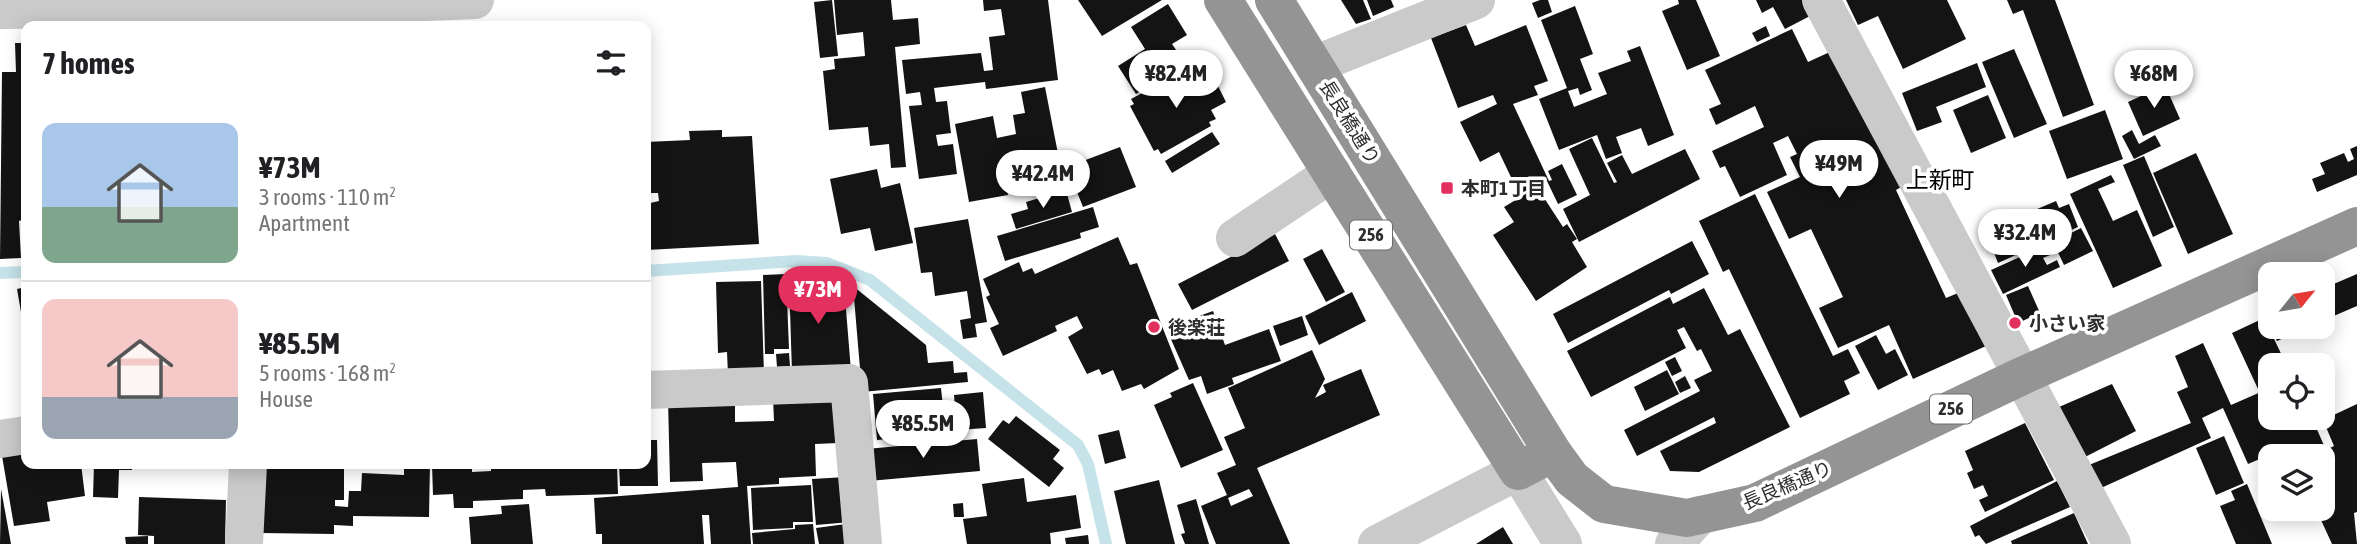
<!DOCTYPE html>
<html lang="en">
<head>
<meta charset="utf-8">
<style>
	body { margin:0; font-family:"Asap Condensed","Noto Sans JP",sans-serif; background:#f2f2f2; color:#202124; height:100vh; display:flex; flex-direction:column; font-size:26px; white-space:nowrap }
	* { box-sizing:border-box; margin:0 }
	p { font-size:23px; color:#757577 }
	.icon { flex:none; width:38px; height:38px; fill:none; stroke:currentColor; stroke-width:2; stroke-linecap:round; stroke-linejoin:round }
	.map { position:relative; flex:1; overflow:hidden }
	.side { position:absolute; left:21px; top:21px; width:630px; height:448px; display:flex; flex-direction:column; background:#fff; border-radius:14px; box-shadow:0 4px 18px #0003 }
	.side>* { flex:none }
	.needle { width:46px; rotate:60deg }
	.controls { position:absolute; left:2258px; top:262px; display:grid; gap:14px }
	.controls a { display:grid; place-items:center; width:77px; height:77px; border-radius:14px; background:#fff; box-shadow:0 4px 18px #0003; font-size:35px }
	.price { position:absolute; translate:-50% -60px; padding:0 16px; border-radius:24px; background:#fff; color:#222; font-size:23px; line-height:46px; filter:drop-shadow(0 2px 4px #0008) }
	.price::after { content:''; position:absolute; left:50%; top:42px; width:21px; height:16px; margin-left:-10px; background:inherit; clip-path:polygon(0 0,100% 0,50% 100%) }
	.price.active { background:#e2305f; color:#fff }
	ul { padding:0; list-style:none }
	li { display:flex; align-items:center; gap:21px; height:175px; padding:0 21px }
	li+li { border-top:2px solid #e0e0e0 }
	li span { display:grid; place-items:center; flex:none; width:196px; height:140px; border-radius:14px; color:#555 }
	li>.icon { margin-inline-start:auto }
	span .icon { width:84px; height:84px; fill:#fffc; stroke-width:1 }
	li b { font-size:30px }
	h2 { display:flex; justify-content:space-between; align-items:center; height:84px; padding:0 21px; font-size:30px }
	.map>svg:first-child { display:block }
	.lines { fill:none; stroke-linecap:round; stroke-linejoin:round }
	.stream { stroke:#c6e3ea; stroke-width:12 }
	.building { fill:#141414; fill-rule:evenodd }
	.minor { stroke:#cacaca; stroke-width:38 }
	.highway { stroke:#949494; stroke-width:38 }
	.poi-dot { fill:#e2305f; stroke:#fff; stroke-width:2.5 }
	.labels { text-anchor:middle; stroke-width:7; stroke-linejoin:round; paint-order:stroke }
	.shield { fill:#fff; stroke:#6c6c6c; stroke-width:2 }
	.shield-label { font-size:18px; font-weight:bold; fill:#2d2d2d }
	.street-label { font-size:19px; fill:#2d2d2d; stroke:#fff }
	.poi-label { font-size:19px; font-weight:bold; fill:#2d2d2d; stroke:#fff; text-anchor:start }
	.quarter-label { font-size:23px; fill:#000; stroke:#fff }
</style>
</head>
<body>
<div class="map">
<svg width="2357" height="544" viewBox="0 0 2357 544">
	<rect width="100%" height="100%" fill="#fff"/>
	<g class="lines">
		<g class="stream">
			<path d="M646 271 797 261 827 263 870 280 1078 445 1088 464 1106 544"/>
			<path d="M0 273 26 272"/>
		</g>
	</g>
	<g class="building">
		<path d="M832 0 838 56 820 58 814 2Z"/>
		<path d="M834 0H891L893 20 918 18 920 44 895 47 906 167 891 168 889 144 870 146 868 127 829 130 823 71 835 69 834 59 865 56 863 32 837 35Z"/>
		<path d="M983 0H1048L1058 80 986 89 985 82 934 88 936 102 947 101 951 133 936 135 938 146 953 144 957 174 919 179 909 106 922 105 920 92 906 94 902 60 981 53 984 71 993 70 989 37 1005 35 1001 9 984 11Z"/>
		<path d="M1078 0H1162L1102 36Z"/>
		<path d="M1341 0H1363L1371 19 1356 24Z"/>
		<path d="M1367 0H1391L1394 7 1373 16Z"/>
		<path d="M1540 0H1548L1552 12 1538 18 1532 3Z"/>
		<path d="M1678 0H1696L1720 56 1687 70 1662 11 1679 4Z"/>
		<path d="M1756 0H1802L1810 16 1785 29 1773 7 1762 13Z"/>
		<path d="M1846 0H1947L1966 39 1903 69 1878 16 1858 25Z"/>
		<path d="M2007 0H2055L2094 105 2063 117 2023 10 2013 14Z"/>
		<path d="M1168 4 1187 35 1172 44 1185 63 1136 94 1118 66 1145 49 1131 27Z"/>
		<path d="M1575 6 1593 54 1580 59 1592 90 1580 95 1578 88 1568 91 1574 107 1607 94 1598 73 1631 61 1627 51 1640 46 1674 135 1648 146 1641 128 1616 137 1622 153 1606 159 1597 135 1559 150 1539 99 1567 88 1541 20Z"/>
		<path d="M1466 25 1475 46 1526 25 1548 81 1534 86 1538 95 1513 104 1549 181 1552 180 1548 171 1562 164 1577 195 1558 204 1547 181 1519 194 1499 152 1480 162 1460 122 1497 104 1493 95 1458 108 1431 38Z"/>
		<path d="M1766 26 1770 36 1757 42 1752 33Z"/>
		<path d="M1792 29 1808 62 1832 51 1903 186 1896 190 1946 298 1958 293 1986 346 1913 379 1889 325 1838 348 1819 308 1843 297 1811 229 1789 239 1767 192 1800 177 1790 157 1797 154 1788 136 1773 143 1787 175 1740 197 1725 166 1720 168 1712 151 1764 127 1755 106 1716 125 1709 109 1721 104 1705 70Z"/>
		<path d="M15 43H26L25 183H21L22 214H26V248L23 249 22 220 19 221 21 258 0 259 2 72H16Z"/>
		<path d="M2014 49 2047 124 2014 138 1982 62Z"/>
		<path d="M1977 63 1986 87 1936 107 1942 122 1917 131 1902 93Z"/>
		<path d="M1183 71 1185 75 1192 71 1201 87 1215 80 1226 102 1211 110 1216 119 1209 122 1211 126 1161 154 1158 149 1154 151 1130 106 1134 104 1131 99Z"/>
		<path d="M2165 85 2180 119 2143 136 2128 102Z"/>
		<path d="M1045 87 1060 164 1004 175 1008 195 969 202 955 124 993 116 997 138 1016 134 1013 115 1025 113 1021 92Z"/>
		<path d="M1988 95 2006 138 1971 153 1953 110Z"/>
		<path d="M2105 110 2123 159 2067 179 2049 131Z"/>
		<path d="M722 130V137L752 136 759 244 646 250V204L659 201 658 193H646V142L690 140 689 131Z"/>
		<path d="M2132 130 2139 144 2155 135 2161 146 2134 159 2122 136Z"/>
		<path d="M1212 132 1220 144 1172 173 1165 161Z"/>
		<path d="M1592 138 1614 183 1617 182 1607 163 1622 155 1632 174 1685 149 1700 179 1579 242 1563 209 1590 195 1569 149Z"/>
		<path d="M2357 146V175L2317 192 2312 179 2325 174 2320 163 2344 153 2348 162 2354 159 2350 149Z"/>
		<path d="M1120 147 1136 187 1083 207 1067 167Z"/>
		<path d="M2196 153 2233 234 2188 254 2153 173Z"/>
		<path d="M2144 156 2174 227 2153 237 2123 165Z"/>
		<path d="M877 169 881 188 900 183 913 243 875 251 870 228 841 234 830 179Z"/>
		<path d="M2111 175 2115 182 2098 189 2113 221 2137 210 2162 266 2113 288 2070 194Z"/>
		<path d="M1537 187 1563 227 1567 224 1577 239 1572 242 1587 267 1536 301 1493 235 1514 222 1504 207Z"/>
		<path d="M1066 190 1072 212 1016 229 1011 214 1028 209 1026 202Z"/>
		<path d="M1755 194 1833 356 1848 349 1860 373 1844 381 1850 394 1800 418 1729 269 1723 272 1699 221Z"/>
		<path d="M2056 201 2059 208 2069 204 2078 227 1998 263 1991 245 1996 243 1991 229Z"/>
		<path d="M1093 207 1099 227 1080 233 1081 238 1005 261 997 236Z"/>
		<path d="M968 219 987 322 975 324 977 337 963 339 960 320 971 318 967 291 935 296 932 272 921 273 914 228Z"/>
		<path d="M2081 228 2093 251 2064 265 2053 242Z"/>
		<path d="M1275 234 1289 261 1192 310 1178 284Z"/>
		<path d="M1118 237 1130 265 1137 263 1179 369 1144 389 1141 384 1122 391 1113 370 1102 375 1099 369 1087 374 1068 337 1083 328 1077 316 1055 326 1057 331 1003 356 990 328 999 324 986 297 990 295 983 279 1019 262 1023 272 1032 268 1035 274Z"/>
		<path d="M1692 241 1709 274 1671 294 1669 290 1568 343 1553 314Z"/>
		<path d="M2051 243 2055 253 2043 258 2047 265 2057 260 2060 267 2003 294 1991 270Z"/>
		<path d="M1322 249 1345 292 1326 302 1303 259Z"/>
		<path d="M786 274 789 349H774V354H765L763 275Z"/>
		<path d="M2357 274V306L2322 321V289Z"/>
		<path d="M814 277V280L833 279 834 285H844L851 371 792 373 789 278Z"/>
		<path d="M761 281 764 374 728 375 727 352 718 353 716 282Z"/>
		<path d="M853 286 926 345 928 363 953 361 954 373 967 372 968 382 862 392Z"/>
		<path d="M2028 286 2040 313 2018 323 2006 295Z"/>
		<path d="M26 287V335H25L17 289Z"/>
		<path d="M1704 288 1728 335 1740 329 1790 427 1699 472 1670 471 1660 451 1716 423 1714 417 1637 456 1624 430 1700 391 1694 380 1712 371 1701 349 1697 351 1684 327 1677 330 1686 348 1591 397 1567 351 1670 297 1673 304Z"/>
		<path d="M1352 292 1366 321 1319 345 1305 316Z"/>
		<path d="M1213 311 1225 345 1269 329 1281 361 1232 378 1234 384 1207 394 1201 376 1189 380 1166 328Z"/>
		<path d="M1302 316 1308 335 1280 346 1273 326Z"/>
		<path d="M2264 318 2287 366H2270V384L2258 389 2232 333Z"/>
		<path d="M2271 327H2309L2277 341Z"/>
		<path d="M1876 335 1886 354 1895 349 1908 375 1878 390 1855 346Z"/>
		<path d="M2203 343 2231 405 2270 388V418H2312L2326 450 2334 446 2323 420 2357 404V512L2354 513 2357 544H2332L2316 509H2322V457H2270V462L2267 456 2248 464 2223 408 2202 418 2211 438 2101 488 2089 465 2191 423 2177 392 2188 387 2175 356Z"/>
		<path d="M1312 350 1325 379 1315 398 1326 392 1323 385 1361 369 1380 415 1257 468 1290 544H1216L1201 506 1227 495 1217 473 1236 465 1224 437 1245 428 1228 388ZM1249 489 1253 496 1231 506 1228 498Z"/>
		<path d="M789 353 790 366 777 367 776 354Z"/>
		<path d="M1675 357 1682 371 1672 376 1665 362Z"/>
		<path d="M1667 370 1679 394 1645 411 1634 387Z"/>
		<path d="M1685 376 1691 388 1680 393 1675 382Z"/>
		<path d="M1193 383 1223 450 1181 468 1154 405 1172 397 1170 393Z"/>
		<path d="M2112 384 2136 431 2085 457 2059 407Z"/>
		<path d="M941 388 946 434 877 440 873 394Z"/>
		<path d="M983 392 986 428 957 430 954 395Z"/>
		<path d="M836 394 838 443 815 444 816 476 779 478V484L747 486 751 544H711L709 515H702L704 544H602V534H596L594 498 738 487 736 462 702 463 703 481 670 482 668 400 735 398V422L774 421 773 397Z"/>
		<path d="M1016 416 1060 450 1053 459 1064 468 1049 487 988 439 1003 420 1009 424Z"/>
		<path d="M2025 423 2054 480 1985 512 1979 500 1988 496 1983 485 1974 489 1967 473 1973 470 1965 451Z"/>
		<path d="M1119 430 1126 458 1105 464 1098 435Z"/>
		<path d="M2224 436 2244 483 2216 495 2196 448Z"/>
		<path d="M977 439 980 471 869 481 866 449Z"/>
		<path d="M646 440H657L658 486H620L619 464H646Z"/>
		<path d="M26 452V464H81L85 496 47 502 50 521 14 526 2 456Z"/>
		<path d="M94 464H132V470H119L118 498 93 497Z"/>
		<path d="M261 464H344V500H335V506L348 507 349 491H361L362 473 404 475V464H430L429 517 353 516V526L334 525V534L260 533Z"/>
		<path d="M432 464H472V472L491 471V464H617L618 494 546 496 545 489 523 490V499L473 501V508H454L453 494 433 495Z"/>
		<path d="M846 477 850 522 816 525 812 479Z"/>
		<path d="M1024 478 1027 502 1076 495 1081 528 1050 533 1051 544H967L963 519 987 516 982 484Z"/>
		<path d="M1159 480 1175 544H1126L1114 491Z"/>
		<path d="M2057 481 2070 507 1986 544 1979 535 1975 537 1970 526Z"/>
		<path d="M2247 484 2272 544H2236L2220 506 2235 500 2231 491Z"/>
		<path d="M811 485 813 522H793V528L753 530 751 488Z"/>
		<path d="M1 489 11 544H0Z"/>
		<path d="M139 497 226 500 225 544H154V536L138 535Z"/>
		<path d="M1196 499 1204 527 1209 544H1185L1181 534 1185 533 1177 505Z"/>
		<path d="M963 503 964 517H954L953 504Z"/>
		<path d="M529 504 533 544H471L469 517 502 514 501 506Z"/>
		<path d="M2074 513 2088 544H2012L2011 541Z"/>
		<path d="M813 524 815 544H753L752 533 795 529V525Z"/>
		<path d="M846 524 848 544H819L816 528Z"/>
		<path d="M1503 527 1513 544H1476Z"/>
		<path d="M1088 535 1089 544H1066L1065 538Z"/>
		<path d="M148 536V544H126L125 537Z"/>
	</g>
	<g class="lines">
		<g class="minor">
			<path d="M1821 0 2112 544"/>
			<path d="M0 10 247 9 475 0"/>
			<path d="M1314 65 1476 0"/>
			<path d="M1235 238 1332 173"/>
			<path d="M646 390 849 383 863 544"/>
			<path d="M0 439 26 435"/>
			<path d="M244 544 248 464"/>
			<path d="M1377 544 1518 471 1563 544"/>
			<path d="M1674 544 1700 515"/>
		</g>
		<g class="highway">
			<path d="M1223 0 1518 471 1553 453"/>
			<path d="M1274 0 1553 453 1572 479 1604 504 1687 518 1755 503 2022 376 2357 226"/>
		</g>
	</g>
	<g class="poi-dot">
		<rect x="1440" y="181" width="14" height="14" rx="3.5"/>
		<circle cx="2015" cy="323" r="7"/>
		<circle cx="1154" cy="327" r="7"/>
	</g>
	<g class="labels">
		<g class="shield">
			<rect x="1350" y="220.5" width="42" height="29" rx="5"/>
			<rect x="1930" y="394.5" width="42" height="29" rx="5"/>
		</g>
		<g class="shield-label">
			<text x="1371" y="241">256</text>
			<text x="1951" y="415">256</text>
		</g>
		<g class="street-label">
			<text transform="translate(1350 122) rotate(58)" y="7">長良橋通り</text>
			<text transform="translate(1787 485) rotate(-23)" y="7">長良橋通り</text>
		</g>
		<g class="poi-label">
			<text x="1461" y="195">本町1丁目</text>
			<text x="2029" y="330">小さい家</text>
			<text x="1168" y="334">後楽荘</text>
		</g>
		<g class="quarter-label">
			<text x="1940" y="188">上新町</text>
		</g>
	</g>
</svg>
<div class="controls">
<a><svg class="needle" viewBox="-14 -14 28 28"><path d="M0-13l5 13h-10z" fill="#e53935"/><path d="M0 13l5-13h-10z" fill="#757577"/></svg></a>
<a><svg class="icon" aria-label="locate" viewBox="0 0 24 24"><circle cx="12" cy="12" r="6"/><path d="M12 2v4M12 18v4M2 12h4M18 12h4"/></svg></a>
<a><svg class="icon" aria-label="layers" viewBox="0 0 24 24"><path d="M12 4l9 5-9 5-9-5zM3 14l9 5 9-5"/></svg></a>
</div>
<b class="price" style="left:1176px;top:110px">¥82.4M</b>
<b class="price" style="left:2154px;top:110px">¥68M</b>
<b class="price" style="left:1839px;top:200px">¥49M</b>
<b class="price" style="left:1043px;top:210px">¥42.4M</b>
<b class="price" style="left:2025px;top:269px">¥32.4M</b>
<b class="price active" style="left:818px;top:326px">¥73M</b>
<b class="price" style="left:923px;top:460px">¥85.5M</b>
<section class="side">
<h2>7 homes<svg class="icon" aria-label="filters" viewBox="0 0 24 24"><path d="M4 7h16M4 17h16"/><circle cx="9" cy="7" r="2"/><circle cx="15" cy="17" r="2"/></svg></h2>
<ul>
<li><span style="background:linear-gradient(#a9c7e8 60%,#7fa58c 0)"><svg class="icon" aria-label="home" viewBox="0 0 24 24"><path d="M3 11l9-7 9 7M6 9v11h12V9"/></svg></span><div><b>¥73M</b><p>3 rooms · 110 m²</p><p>Apartment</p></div></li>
<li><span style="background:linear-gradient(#f6c9c9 70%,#9aa5b1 0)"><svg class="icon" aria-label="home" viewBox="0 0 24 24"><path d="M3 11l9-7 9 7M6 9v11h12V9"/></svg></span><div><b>¥85.5M</b><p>5 rooms · 168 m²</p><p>House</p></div></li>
</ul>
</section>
</div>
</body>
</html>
